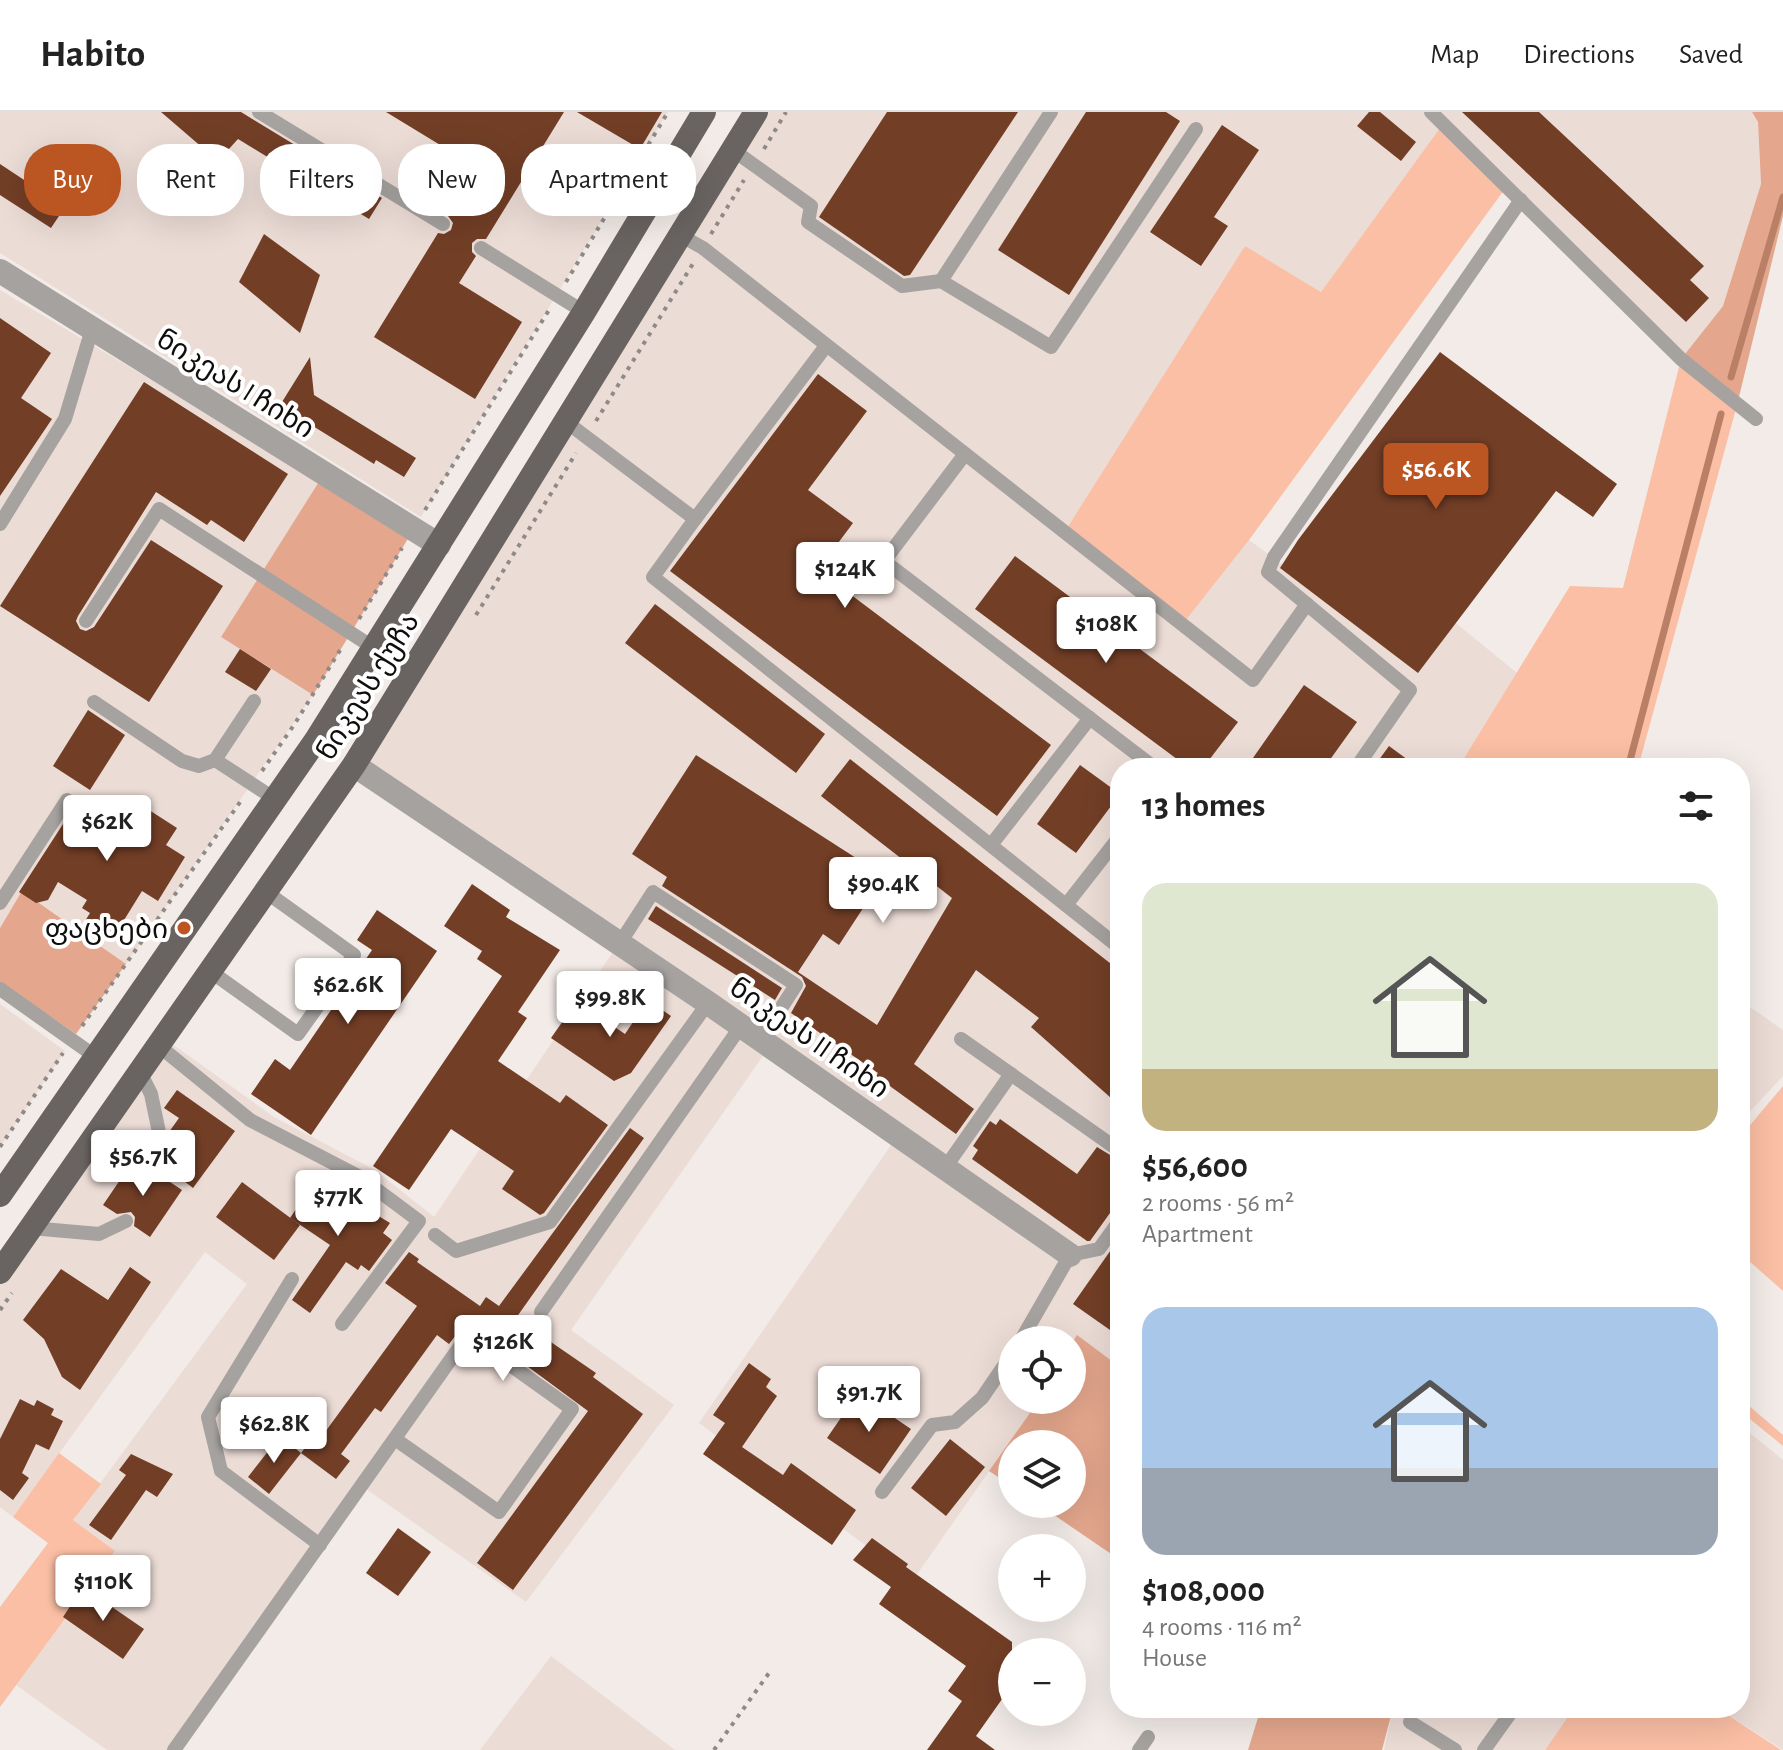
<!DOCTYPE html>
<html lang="en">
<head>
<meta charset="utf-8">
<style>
	body { margin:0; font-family:"Alegreya Sans","Noto Sans Georgian",sans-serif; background:#f2f2f2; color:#222; height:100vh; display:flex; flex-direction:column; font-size:30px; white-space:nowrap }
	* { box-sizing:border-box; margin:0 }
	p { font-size:26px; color:#767676 }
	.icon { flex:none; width:44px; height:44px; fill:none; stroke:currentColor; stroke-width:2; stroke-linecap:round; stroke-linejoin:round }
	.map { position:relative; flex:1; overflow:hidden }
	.drawer { position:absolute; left:1110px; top:646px; width:640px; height:960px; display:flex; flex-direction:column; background:#fff; border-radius:32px; box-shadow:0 8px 32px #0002 }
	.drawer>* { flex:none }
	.top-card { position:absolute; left:24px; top:32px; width:760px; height:72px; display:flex; gap:16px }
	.fabs { position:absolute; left:998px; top:1214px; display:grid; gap:16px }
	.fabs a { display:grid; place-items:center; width:88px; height:88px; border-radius:50%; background:#fff; box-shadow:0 8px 32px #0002; font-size:40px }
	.price { position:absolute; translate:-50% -68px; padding:0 18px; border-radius:8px; background:#fff; color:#222; font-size:26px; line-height:52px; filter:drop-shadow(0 2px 4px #0008) }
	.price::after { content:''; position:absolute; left:50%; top:48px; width:24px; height:18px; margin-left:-12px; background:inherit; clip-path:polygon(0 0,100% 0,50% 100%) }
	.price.on { background:#bb5623; color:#fff }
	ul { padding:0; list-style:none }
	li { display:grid; align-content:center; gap:16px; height:424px; padding:0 32px }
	li span { display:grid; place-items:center; height:248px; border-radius:24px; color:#555 }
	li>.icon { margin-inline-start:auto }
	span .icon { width:144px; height:144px; fill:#fffc; stroke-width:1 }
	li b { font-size:34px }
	h2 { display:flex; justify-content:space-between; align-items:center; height:96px; padding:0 32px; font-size:34px }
	.pill { padding:0 28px; border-radius:32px; background:#fff; box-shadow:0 8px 32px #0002; font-size:28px; line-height:72px }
	.pill.on { background:#bb5623; color:#fff }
	header { display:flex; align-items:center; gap:48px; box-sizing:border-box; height:112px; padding:0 40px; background:#fff; border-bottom:2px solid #e0e0e0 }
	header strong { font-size:38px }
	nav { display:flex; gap:44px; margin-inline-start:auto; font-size:28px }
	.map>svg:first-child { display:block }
	.built { fill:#ecdcd6 }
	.green { fill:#fabfa5 }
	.forest { fill:#e4a78d }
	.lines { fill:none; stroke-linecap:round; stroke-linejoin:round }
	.stream { stroke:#ba8067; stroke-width:7 }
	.building { fill:#723e26 }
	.path { stroke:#8f8a88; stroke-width:4; stroke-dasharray:4 6; stroke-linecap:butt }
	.service { stroke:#a5a2a0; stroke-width:14 }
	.minor { stroke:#a5a2a0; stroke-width:24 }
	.primary { stroke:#696462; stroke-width:24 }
	.poi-dot { fill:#bb5623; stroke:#fff; stroke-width:3 }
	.labels { text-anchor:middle; stroke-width:8; stroke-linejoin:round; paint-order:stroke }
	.street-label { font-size:28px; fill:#100e0d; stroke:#fff }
	.poi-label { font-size:28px; fill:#100e0d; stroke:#fff; text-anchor:end }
</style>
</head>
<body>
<header>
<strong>Habito</strong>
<nav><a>Map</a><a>Directions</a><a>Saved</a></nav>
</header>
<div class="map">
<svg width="1783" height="1638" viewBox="0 0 1783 1638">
	<rect width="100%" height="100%" fill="#f2ebe8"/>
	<g class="built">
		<path d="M0 0H668L421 405 0 141Z"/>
		<path d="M756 0H1752L1758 10 1761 72 1723 194 1681 247 1443 13 1321 180 1244 134 1182 513 1249 428 1402 539 1440 498 1517 561 1458 656H1120V1255L1077 1224 1072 1231V1228H1012V1288H1039L913 1468 699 1311 898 1023 770 934 571 1218 674 1293 526 1490 362 1374 174 1638H107L16 1573 115 1440 73 1408 247 1172 205 1140 13 1405 0 1395V1160L164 926 274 1005 375 1058 434 1105 619 831 354 653Z"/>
		<path d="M0 178 320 368 221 525 313 583 126 852 23 779 0 816Z"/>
		<path d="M1740 888 1783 918V964L1740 1010Z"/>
		<path d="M0 892 65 939 0 1035Z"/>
		<path d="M1740 1313 1783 1348V1638L1717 1596H1740Z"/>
		<path d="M551 1544 675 1638H480Z"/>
		<path d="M1393 1596H1574L1545 1638H1384Z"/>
	</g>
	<g class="green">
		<path d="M1443 12 1507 74 1249 428 1182 513 1064 421 1245 134 1321 180Z"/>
		<path d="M1681 247 1737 293 1638 656H1458L1570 474 1623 476Z"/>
		<path d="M1783 974V1179L1740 1141V1025Z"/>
		<path d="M1740 1286 1783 1323V1334L1740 1299Z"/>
		<path d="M59 1341 101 1372 73 1408 115 1439 0 1595V1495L48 1431 13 1405Z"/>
		<path d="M1574 1596H1717L1781 1638H1545Z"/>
	</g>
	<g class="forest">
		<path d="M1752 0H1783V104L1737 293 1681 247 1723 194 1761 72 1758 10Z"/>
		<path d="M320 368 409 425 313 583 221 525Z"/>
		<path d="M22 779 126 852 76 922 0 870V816Z"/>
		<path d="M1077 1223 1120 1255V1448L1038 1392H1072V1332H1012V1374L989 1359 1039 1288H1072V1231Z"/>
		<path d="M1261 1596H1393L1382 1638H1248Z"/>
	</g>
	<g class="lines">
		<g class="stream">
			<path d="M1731 265 1783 85"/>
			<path d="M1628 656 1721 302"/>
		</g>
	</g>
	<g class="building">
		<path d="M161 0H241L382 86 369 107 238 27 218 49Z"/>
		<path d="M386 0H564L486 127H477L472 131V140L476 144 459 171 522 210 475 287 374 225 438 121 444 122 451 118 453 111 448 104 478 56Z"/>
		<path d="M577 0H662L640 37Z"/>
		<path d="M887 0H1018L910 163 904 164 819 105Z"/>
		<path d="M1086 0H1166L1180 9 1069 183 998 138Z"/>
		<path d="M1369 0H1380L1416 30 1401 49 1357 14Z"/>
		<path d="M1462 0H1539L1704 154 1690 168 1709 186 1686 210Z"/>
		<path d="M1222 13 1259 38 1214 105 1228 114 1201 154 1150 120Z"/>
		<path d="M0 52 65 95 51 116 0 83Z"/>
		<path d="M264 122 320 163 300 221 239 170Z"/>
		<path d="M0 206 51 241 21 286 52 307 0 384Z"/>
		<path d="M1440 240 1617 372 1593 405 1556 379 1418 561 1280 456 1298 428Z"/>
		<path d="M310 245 314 283 416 346 404 365 376 348 374 352 300 306 297 310 277 298Z"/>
		<path d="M818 262 867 299 808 378 853 411 818 458 1051 633 997 704 670 459Z"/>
		<path d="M144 270 288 362 244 430 211 408 207 413 156 380 78 504 76 509 80 517 86 519 94 515 151 428 223 474 149 590 0 494Z"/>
		<path d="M1015 444 1238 610 1203 656H1189L975 497Z"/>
		<path d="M655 492 825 622 796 661 625 531Z"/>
		<path d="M240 537 271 557 256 579 225 560Z"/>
		<path d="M1304 573 1357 610 1324 656H1246Z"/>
		<path d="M88 598 125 623 90 678 53 654Z"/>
		<path d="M1389 634 1419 656H1373Z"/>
		<path d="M696 643 884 764 839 833 823 822 798 860 877 913 952 786 821 684 850 647 1120 859V994L1031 915 1039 906 976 858 914 952 974 997 956 1022 876 964 878 961 791 901 806 874 802 865 662 774 667 765 632 742Z"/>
		<path d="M1080 653 1120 682 1076 741 1037 712Z"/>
		<path d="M132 687 177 716 166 733 185 745 158 789 142 779 113 826 85 809 90 801 82 796 87 788 58 770 48 788 36 791 19 780 76 692 114 716Z"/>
		<path d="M472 772 510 798 506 805 560 838 518 900 527 906 498 949 560 991 566 983 608 1013 544 1101 540 1103 502 1077 514 1059 451 1017 409 1078 373 1054 502 864 477 847 482 839 444 814Z"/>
		<path d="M656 794 782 876 775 888 648 807Z"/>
		<path d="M377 798 437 839 311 1023 251 982 275 947 290 958 372 838 357 828Z"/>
		<path d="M648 888 671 904 631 961 614 969 551 926 577 889 625 922Z"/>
		<path d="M177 978 235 1019 193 1076 176 1063 190 1043 170 1028 169 1020 179 1006 164 996Z"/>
		<path d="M1000 1007 1077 1062 1097 1035 1120 1049V1087L1090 1129H1087L972 1047 978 1038 973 1034 990 1009 996 1013Z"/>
		<path d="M630 1016 644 1026 516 1206 596 1261 593 1265 643 1302 513 1478 477 1451 588 1299 474 1215 463 1214 449 1232 437 1223 381 1300 375 1296 341 1342 350 1349 336 1367 301 1341 315 1323 320 1327 417 1194 385 1171 409 1140 419 1147 417 1150 480 1194 486 1185 499 1194Z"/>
		<path d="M135 1046 144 1052 143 1060 147 1066 155 1068 161 1064 182 1078 150 1125 134 1114 135 1105 131 1100 117 1102 103 1093Z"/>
		<path d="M317 1066 390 1111 383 1121 392 1128 369 1159 361 1153 358 1158 346 1150 310 1201 292 1188 330 1133 290 1106Z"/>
		<path d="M242 1070 300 1113 274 1148 216 1105Z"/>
		<path d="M1120 1125V1225L1073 1192Z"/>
		<path d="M130 1155 151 1170 80 1278 62 1265 44 1227 23 1208 61 1157 108 1188Z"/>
		<path d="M749 1251 771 1267 766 1275 777 1284 742 1335 783 1363 791 1351 856 1398 832 1433 703 1342 725 1311 713 1303Z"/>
		<path d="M858 1281 911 1317 880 1362 827 1326Z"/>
		<path d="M20 1287 34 1294 37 1288 54 1297 51 1303 63 1309 49 1338 36 1332 22 1361 29 1366 13 1388 0 1378V1327Z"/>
		<path d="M280 1324 301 1341 269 1382 248 1365Z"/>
		<path d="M950 1327 985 1355 946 1404 911 1376Z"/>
		<path d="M131 1342 173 1362 157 1385 146 1378 111 1428 89 1413 126 1363 119 1358Z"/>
		<path d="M398 1416 431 1440 398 1484 366 1461Z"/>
		<path d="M872 1426 908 1452 906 1455 1012 1530V1573L976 1624 995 1638H927L962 1589 948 1579 966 1554 879 1492 891 1475 853 1448Z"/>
		<path d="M83 1475 144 1517 123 1547 63 1505Z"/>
	</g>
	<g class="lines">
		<g class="path">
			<path d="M764 37 786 0"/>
			<path d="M711 122 744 68"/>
			<path d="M566 170 668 0"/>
			<path d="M596 309 694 150"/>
			<path d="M425 398 549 198"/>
			<path d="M476 503 576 341"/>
			<path d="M359 507 402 436"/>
			<path d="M262 659 294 613 342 535"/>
			<path d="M82 914 243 686"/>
			<path d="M0 1035 63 941"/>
			<path d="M0 1198 12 1181"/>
			<path d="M714 1638 769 1561"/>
		</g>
		<g class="service">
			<path d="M259 0 443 112"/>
			<path d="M1431 0 1681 247 1756 307"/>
			<path d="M733 38 811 94 808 110 902 174 941 169 1051 235 1196 17"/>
			<path d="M680 123 703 136 1253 568 1307 492"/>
			<path d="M481 136 584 200"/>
			<path d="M941 169 1051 0"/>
			<path d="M565 309 695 407 826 234"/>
			<path d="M965 342 884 449 1155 656"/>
			<path d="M695 407 653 465 1120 836"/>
			<path d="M0 412 65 307 92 217"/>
			<path d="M86 509 159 397 374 536"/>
			<path d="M94 590 182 649 199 654 215 648 275 687"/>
			<path d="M215 648 254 589"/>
			<path d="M1356 656 1410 578 1268 460 1274 445 1521 88"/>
			<path d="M991 733 1090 606"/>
			<path d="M0 791 67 688"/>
			<path d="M1066 793 1120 724"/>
			<path d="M620 831 653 780 796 873 761 927"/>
			<path d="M210 859 298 922 354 843 266 780"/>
			<path d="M0 877 96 945"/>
			<path d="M961 927 1120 1039"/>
			<path d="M159 934 250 1008 360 1065 419 1109 342 1212"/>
			<path d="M140 960 151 982 160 1025 153 1058"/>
			<path d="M945 1056 1011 962"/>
			<path d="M31 1116 99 1122 126 1109"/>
			<path d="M435 1123 456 1139 550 1110 708 891"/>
			<path d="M292 1167 208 1305 221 1359 320 1433"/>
			<path d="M541 1200 741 914"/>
			<path d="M1021 1228 1070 1143 1099 1137 1120 1108"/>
			<path d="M882 1380 932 1313 955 1310 982 1286 1012 1242"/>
			<path d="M1410 1610 1455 1638"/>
			<path d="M174 1638 468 1223 572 1297 499 1400 395 1327"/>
			<path d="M1139 1638 1148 1625"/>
			<path d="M1484 1638 1514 1596"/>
		</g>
		<g class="minor">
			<path d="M0 159 439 433"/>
			<path d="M354 653 708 891 1070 1143"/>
		</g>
		<g class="primary">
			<path d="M0 1083 316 628 584 200 704 0"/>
			<path d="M0 1160 354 653 756 0"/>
		</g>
	</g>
	<circle class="poi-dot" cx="184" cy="816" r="8"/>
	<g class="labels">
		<g class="street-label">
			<text transform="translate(236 271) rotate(32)" y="10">ნიკეას I ჩიხი</text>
			<text transform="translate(367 574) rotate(-58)" y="10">ნიკეას ქუჩა</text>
			<text transform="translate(810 925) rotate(35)" y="10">ნიკეას II ჩიხი</text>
		</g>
		<g class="poi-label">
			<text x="168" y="826">ფაცხები</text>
		</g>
	</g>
</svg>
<div class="fabs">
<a><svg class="icon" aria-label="locate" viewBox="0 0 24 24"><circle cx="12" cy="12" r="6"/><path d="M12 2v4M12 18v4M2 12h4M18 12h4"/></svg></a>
<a><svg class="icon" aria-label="layers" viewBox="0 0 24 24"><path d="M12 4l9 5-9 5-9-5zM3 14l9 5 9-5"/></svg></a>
<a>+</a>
<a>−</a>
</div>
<b class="price on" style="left:1436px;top:399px">$56.6K</b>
<b class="price" style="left:845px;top:498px">$124K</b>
<b class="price" style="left:1106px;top:553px">$108K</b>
<b class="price" style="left:107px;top:751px">$62K</b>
<b class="price" style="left:883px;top:813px">$90.4K</b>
<b class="price" style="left:348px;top:914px">$62.6K</b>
<b class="price" style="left:610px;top:927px">$99.8K</b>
<b class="price" style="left:143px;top:1086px">$56.7K</b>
<b class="price" style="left:338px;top:1126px">$77K</b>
<b class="price" style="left:503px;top:1271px">$126K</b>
<b class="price" style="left:869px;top:1322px">$91.7K</b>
<b class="price" style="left:274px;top:1353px">$62.8K</b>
<b class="price" style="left:103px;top:1511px">$110K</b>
<div class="top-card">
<a class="pill on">Buy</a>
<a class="pill">Rent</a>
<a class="pill">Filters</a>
<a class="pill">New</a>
<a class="pill">Apartment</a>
</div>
<section class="drawer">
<h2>13 homes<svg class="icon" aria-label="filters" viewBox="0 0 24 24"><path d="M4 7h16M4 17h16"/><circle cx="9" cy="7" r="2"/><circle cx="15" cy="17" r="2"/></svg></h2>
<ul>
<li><span style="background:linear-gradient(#dfe7d0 75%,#c2b280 0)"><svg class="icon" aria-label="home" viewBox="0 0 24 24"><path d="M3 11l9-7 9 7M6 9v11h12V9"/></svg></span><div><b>$56,600</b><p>2 rooms · 56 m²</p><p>Apartment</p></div></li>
<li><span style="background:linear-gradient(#a9c7e8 65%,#9aa5b1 0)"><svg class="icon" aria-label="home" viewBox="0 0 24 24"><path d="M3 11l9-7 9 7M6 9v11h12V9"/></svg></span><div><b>$108,000</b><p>4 rooms · 116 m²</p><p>House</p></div></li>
</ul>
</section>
</div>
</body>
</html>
